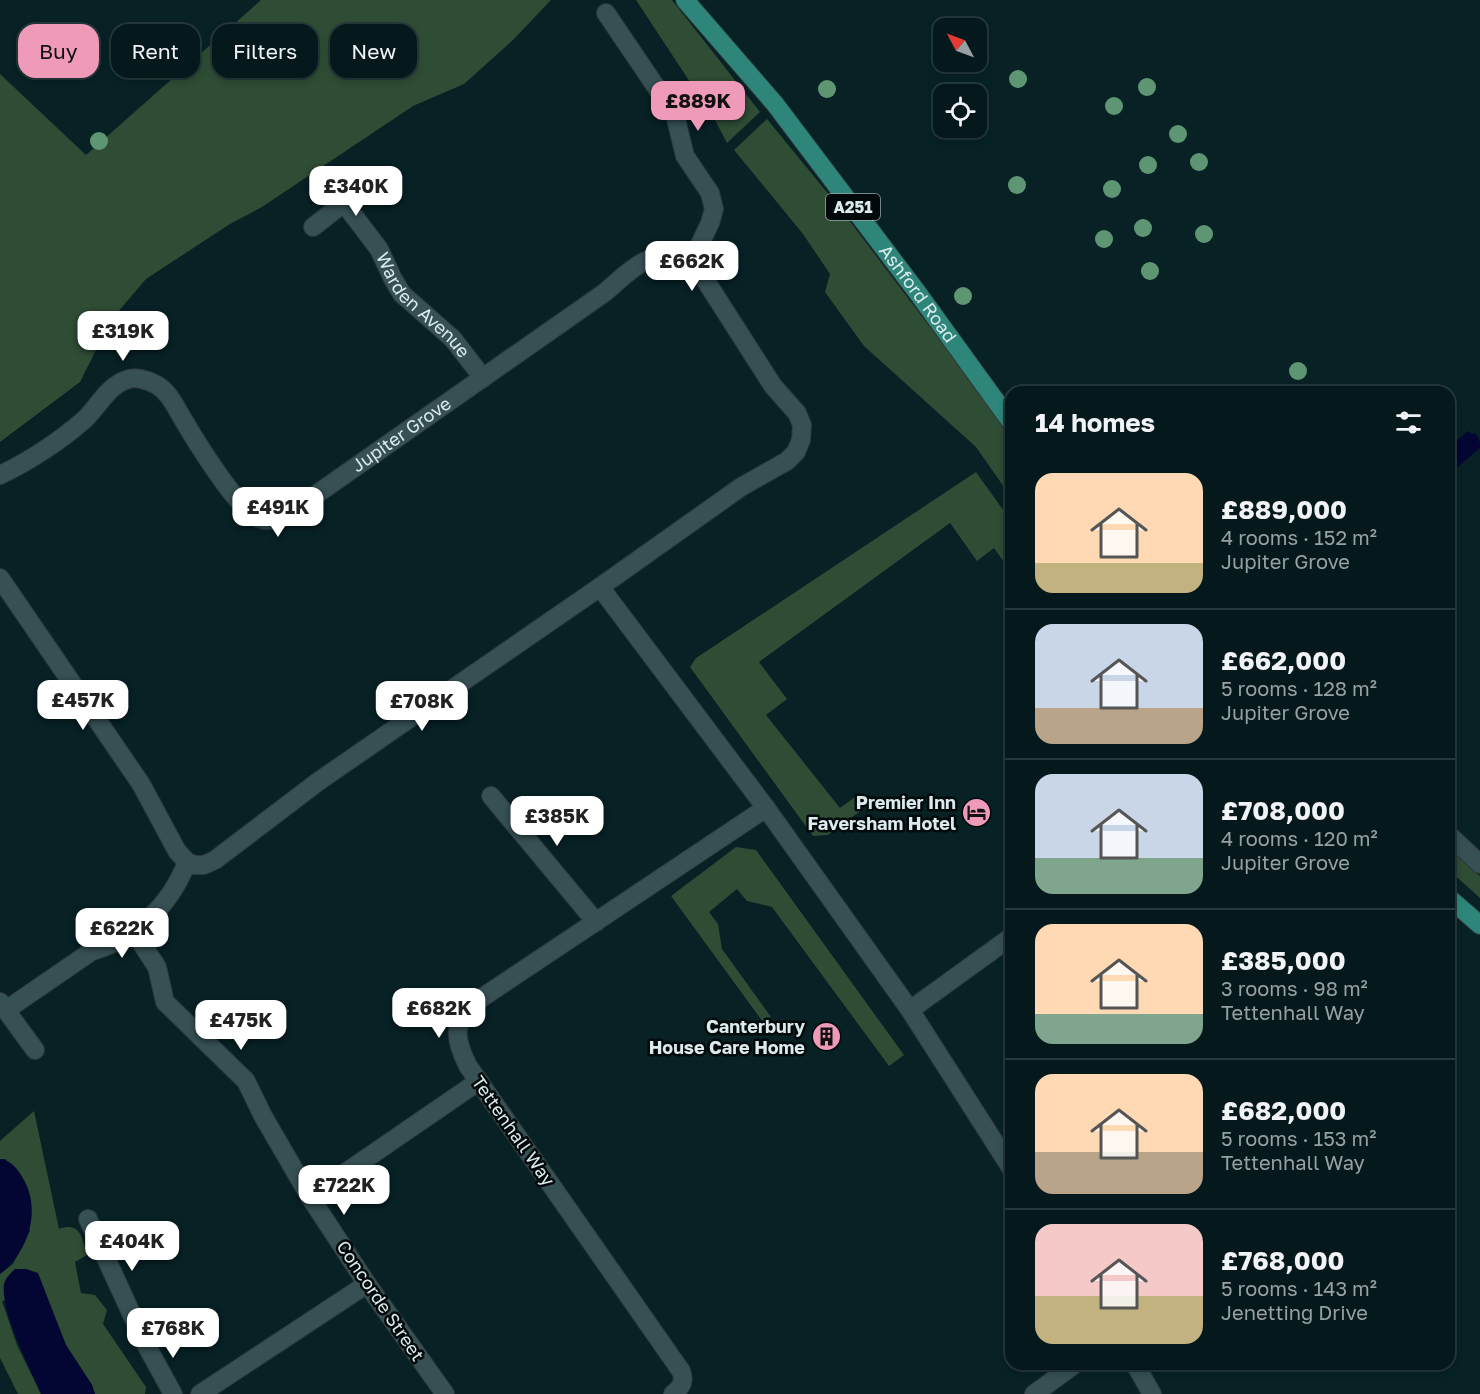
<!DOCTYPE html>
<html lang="en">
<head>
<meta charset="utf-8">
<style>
	body { margin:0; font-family:"Golos Text",sans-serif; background:#0e2225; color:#f1f3f6; height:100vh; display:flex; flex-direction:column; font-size:22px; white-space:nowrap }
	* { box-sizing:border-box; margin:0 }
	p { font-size:20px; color:#97a0a3 }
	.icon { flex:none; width:33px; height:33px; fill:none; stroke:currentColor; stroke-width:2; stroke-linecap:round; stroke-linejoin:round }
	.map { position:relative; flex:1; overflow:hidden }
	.panel { position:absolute; left:1005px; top:386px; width:450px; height:984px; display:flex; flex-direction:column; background:#05191c; border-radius:18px; box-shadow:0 3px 9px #0003,0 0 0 2px #26383b }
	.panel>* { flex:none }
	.guide { position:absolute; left:18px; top:24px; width:570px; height:54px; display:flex; gap:12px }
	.needle { width:39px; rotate:311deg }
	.tools { position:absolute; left:933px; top:18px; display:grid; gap:12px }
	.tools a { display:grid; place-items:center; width:54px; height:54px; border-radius:12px; background:#05191c; box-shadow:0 3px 9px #0003,0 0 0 2px #26383b; font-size:30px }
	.price { position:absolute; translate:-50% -51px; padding:0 14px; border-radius:12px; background:#fff; color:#222; font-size:20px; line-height:39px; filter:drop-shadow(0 2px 3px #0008) }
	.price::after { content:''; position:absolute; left:50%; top:36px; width:18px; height:14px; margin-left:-9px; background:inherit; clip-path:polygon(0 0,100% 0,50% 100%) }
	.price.selected { background:#ef9ab8; color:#111 }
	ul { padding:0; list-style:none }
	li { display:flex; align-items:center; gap:18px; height:150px; padding:0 30px }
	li+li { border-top:2px solid #26383b }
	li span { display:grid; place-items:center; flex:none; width:168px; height:120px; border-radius:18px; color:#555 }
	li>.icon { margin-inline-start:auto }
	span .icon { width:72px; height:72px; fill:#fffc; stroke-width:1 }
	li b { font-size:26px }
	h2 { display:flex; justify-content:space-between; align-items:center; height:72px; padding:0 30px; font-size:26px }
	.pill { padding:0 21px; border-radius:18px; background:#05191c; box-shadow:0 3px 9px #0003,0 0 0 2px #26383b; font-size:21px; line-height:54px }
	.pill.selected { background:#ef9ab8; color:#111 }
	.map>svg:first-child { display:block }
	.green { fill:#2f4c34 }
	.water { fill:#030633 }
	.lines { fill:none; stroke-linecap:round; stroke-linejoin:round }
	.minor-casing { stroke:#2c373a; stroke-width:20 }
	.major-casing { stroke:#2c373a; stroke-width:20 }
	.minor { stroke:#365054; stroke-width:18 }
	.major { stroke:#2e857a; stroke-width:18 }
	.tree { fill:#5e9674 }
	.labels { text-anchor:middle; stroke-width:5; stroke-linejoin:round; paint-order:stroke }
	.shield { fill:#02090b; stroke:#9aa6a8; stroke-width:1.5 }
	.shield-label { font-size:16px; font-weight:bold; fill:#dbeaec }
	.street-label { font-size:18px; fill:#dbeaec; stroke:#02090b }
	.poi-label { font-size:18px; font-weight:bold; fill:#dbeaec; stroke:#02090b; text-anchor:end }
</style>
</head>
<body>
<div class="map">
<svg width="1480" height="1394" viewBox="0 0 1480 1394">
	<rect width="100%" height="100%" fill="#072125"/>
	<g class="green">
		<path d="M261 0H551L513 40 464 84 413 106 262 207 230 224 146 279 111 320 80 382 0 442V74L86 155Z"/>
		<path d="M636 0H672L760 112 727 143 715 120Z"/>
		<path d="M767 119 839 207 1011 434V497L976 447 864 346 825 292 830 274 803 234 734 150Z"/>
		<path d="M976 472 1011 521V572L994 548 977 561 950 523 759 662 787 699 766 715 840 808 859 794 863 809 828 835 813 836 690 667 696 658Z"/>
		<path d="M736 847 756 850 904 1055 889 1066 772 907 747 901 737 889 709 912 718 924 722 949 771 1017 763 1022 671 896Z"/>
		<path d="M1449 848 1480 876V898L1449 870Z"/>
		<path d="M34 1111 59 1229C81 1221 82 1239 87 1255L75 1262 81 1293 95 1295 107 1310 103 1324 146 1387 145 1394H95L92 1385 66 1345 46 1296 2 1301 17 1345 41 1394H18L0 1358V1274L13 1264 30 1231 6 1159H0V1141Z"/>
	</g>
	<g class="water">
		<path d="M1468 431 1472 434 1474 433C1480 437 1480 442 1480 448L1453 471 1449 467V447Z"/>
		<path d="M0 1159C10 1160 16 1167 21 1175 43 1207 29 1252 0 1274Z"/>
		<path d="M15 1269H26L38 1273 66 1345 92 1385 95 1394H41C30 1367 0 1312 4 1284 6 1277 10 1274 15 1269Z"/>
	</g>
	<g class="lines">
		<defs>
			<g id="minor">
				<path d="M606 13 675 115 685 156 710 193 714 209 710 223 691 263"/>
				<path id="s1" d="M344 203 379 249 393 279 402 294 453 339 483 378"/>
				<path d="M313 227 377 177"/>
				<path id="s2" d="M0 475C28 462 60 441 84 420 97 408 108 386 126 380 135 376 148 380 157 385 170 393 176 408 184 421 197 443 237 508 258 518 267 522 275 520 284 517L604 293C627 274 648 248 680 259 690 263 696 267 702 275L773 386 797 413 802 425 801 440 796 452 787 461 741 487 600 587"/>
				<path d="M0 578 141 784 177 851 187 862 195 865H204L215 860 319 781 600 587 766 808 910 1010 1011 1168"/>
				<path d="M491 796 596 922"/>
				<path d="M1449 835 1480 864"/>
				<path d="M134 932 157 967 165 1002 246 1081 263 1116 310 1197"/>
				<path d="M0 1002 35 1050"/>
				<path d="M6 1010 92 951C136 939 171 904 187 862"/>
				<path d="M910 1010 1011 937"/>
				<path d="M88 1219 144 1341 173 1394"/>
				<path d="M1135 1364 1152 1394"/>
				<path d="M200 1394 367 1284"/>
				<path d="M445 1394 367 1284 310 1197 479 1081"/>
				<path d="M673 1394C682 1387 685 1381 681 1371L468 1066C454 1038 452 1023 477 1001L766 808"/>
				<path d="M1034 1394 1075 1364"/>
			</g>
			<g id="major">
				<path id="s3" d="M685 0 775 104 917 292 1011 422"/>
				<path d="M1449 898 1480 925"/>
			</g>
		</defs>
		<use href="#minor" class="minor-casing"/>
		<use href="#major" class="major-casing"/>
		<use href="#minor" class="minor"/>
		<use href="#major" class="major"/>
	</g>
	<g class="tree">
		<circle cx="1018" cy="79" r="9"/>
		<circle cx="1147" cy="87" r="9"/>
		<circle cx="827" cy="89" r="9"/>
		<circle cx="1114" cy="106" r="9"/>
		<circle cx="1178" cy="134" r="9"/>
		<circle cx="99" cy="141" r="9"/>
		<circle cx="1199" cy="162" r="9"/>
		<circle cx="1148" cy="165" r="9"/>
		<circle cx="1017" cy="185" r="9"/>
		<circle cx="1112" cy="189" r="9"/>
		<circle cx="1143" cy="228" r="9"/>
		<circle cx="1204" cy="234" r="9"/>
		<circle cx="1104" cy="239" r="9"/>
		<circle cx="1150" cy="271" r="9"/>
		<circle cx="963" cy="296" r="9"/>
		<circle cx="1298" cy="371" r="9"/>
	</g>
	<defs>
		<symbol id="hotel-disc" viewBox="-11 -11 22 22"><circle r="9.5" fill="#ef9ab8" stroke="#02090b"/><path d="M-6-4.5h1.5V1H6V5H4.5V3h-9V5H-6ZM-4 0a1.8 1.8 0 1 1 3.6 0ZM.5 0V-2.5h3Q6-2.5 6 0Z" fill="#111"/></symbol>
		<symbol id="building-disc" viewBox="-11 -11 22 22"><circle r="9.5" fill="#ef9ab8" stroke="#02090b"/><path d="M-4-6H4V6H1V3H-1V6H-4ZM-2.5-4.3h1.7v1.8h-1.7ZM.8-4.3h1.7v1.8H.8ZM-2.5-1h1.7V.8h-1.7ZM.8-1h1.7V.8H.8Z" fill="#111"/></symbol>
	</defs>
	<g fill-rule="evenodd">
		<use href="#hotel-disc" x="960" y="796" width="33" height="33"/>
		<use href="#building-disc" x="810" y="1020" width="33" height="33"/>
	</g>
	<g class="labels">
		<rect class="shield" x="826" y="194" width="54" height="26" rx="4.5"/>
		<g class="shield-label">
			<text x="853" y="213">A251</text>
		</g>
		<g class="street-label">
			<text dy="6" stroke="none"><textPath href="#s3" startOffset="375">Ashford Road</textPath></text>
			<text dy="6" stroke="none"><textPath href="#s1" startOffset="130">Warden Avenue</textPath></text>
			<text dy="6" stroke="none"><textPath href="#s2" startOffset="530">Jupiter Grove</textPath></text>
			<text transform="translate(513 1131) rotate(55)" y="6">Tettenhall Way</text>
			<text transform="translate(380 1301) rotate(56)" y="6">Concorde Street</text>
		</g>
		<g class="poi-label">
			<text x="956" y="809">Premier Inn<tspan x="956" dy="21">Faversham Hotel</tspan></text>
			<text x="805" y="1033">Canterbury<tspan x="805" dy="21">House Care Home</tspan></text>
		</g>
	</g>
</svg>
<div class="tools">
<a><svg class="needle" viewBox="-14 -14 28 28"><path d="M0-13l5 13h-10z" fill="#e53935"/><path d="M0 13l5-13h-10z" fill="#97a0a3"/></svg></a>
<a><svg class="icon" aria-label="locate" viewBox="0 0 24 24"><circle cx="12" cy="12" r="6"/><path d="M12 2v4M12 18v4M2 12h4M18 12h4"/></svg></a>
</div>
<b class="price selected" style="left:698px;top:132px">£889K</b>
<b class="price" style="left:356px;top:217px">£340K</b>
<b class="price" style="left:692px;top:292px">£662K</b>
<b class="price" style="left:123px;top:362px">£319K</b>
<b class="price" style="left:278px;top:538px">£491K</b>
<b class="price" style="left:83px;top:731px">£457K</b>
<b class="price" style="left:422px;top:732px">£708K</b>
<b class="price" style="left:557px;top:847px">£385K</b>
<b class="price" style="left:122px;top:959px">£622K</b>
<b class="price" style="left:439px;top:1039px">£682K</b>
<b class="price" style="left:241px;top:1051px">£475K</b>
<b class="price" style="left:344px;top:1216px">£722K</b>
<b class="price" style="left:132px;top:1272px">£404K</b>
<b class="price" style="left:173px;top:1359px">£768K</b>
<div class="guide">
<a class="pill selected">Buy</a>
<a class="pill">Rent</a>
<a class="pill">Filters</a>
<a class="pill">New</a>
</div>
<section class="panel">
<h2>14 homes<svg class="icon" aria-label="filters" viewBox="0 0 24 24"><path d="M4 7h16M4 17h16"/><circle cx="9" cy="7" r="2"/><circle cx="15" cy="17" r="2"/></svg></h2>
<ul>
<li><span style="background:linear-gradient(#ffd9b3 75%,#c2b280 0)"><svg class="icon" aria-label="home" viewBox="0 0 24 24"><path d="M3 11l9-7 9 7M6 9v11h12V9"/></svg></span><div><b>£889,000</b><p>4 rooms · 152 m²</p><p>Jupiter Grove</p></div></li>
<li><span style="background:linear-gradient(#c9d6e8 70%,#b9a48a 0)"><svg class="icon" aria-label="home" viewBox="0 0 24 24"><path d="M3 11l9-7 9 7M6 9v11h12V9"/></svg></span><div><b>£662,000</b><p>5 rooms · 128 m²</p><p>Jupiter Grove</p></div></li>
<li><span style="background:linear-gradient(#c9d6e8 70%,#7fa58c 0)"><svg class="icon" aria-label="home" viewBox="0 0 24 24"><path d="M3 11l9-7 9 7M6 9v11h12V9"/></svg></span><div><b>£708,000</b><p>4 rooms · 120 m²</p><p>Jupiter Grove</p></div></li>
<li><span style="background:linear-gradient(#ffd9b3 75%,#7fa58c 0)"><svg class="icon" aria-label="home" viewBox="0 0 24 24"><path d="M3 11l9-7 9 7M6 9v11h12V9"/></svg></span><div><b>£385,000</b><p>3 rooms · 98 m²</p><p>Tettenhall Way</p></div></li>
<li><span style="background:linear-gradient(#ffd9b3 65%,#b9a48a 0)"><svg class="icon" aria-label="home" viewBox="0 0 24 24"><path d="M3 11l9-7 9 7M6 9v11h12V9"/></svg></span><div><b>£682,000</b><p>5 rooms · 153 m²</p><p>Tettenhall Way</p></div></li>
<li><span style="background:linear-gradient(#f6c9c9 60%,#c2b280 0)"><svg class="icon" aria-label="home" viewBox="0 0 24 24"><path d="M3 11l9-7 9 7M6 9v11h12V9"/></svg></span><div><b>£768,000</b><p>5 rooms · 143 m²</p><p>Jenetting Drive</p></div></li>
</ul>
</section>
</div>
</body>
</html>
